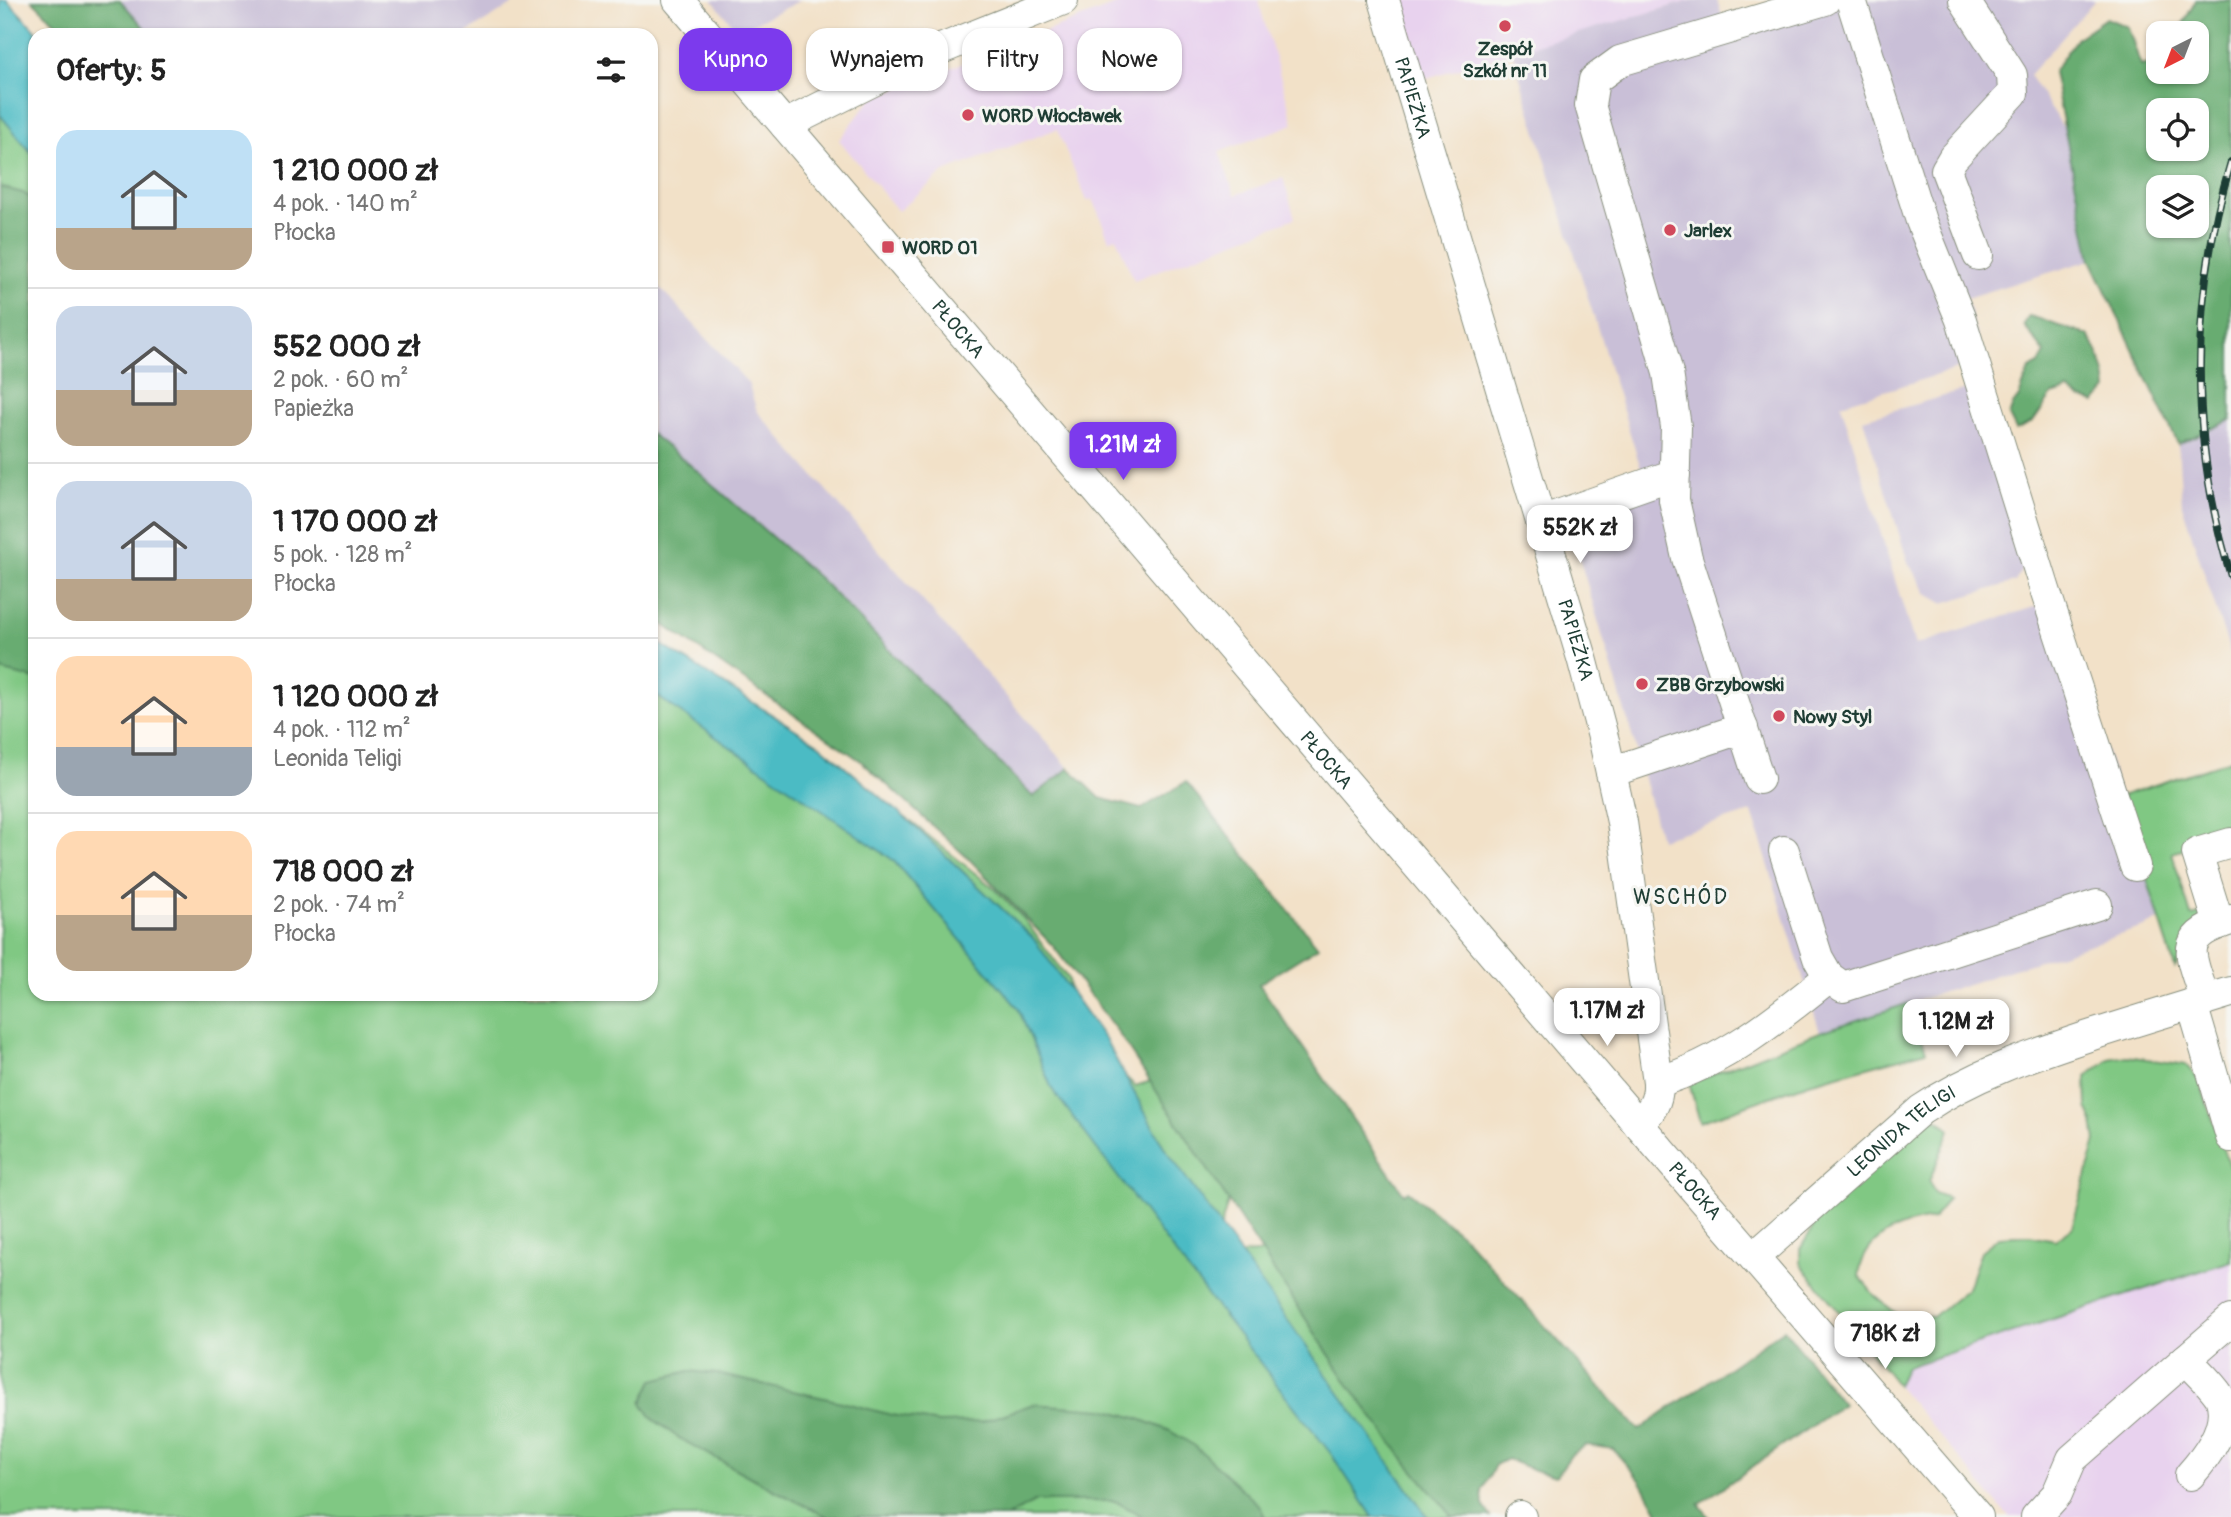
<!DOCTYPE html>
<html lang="pl">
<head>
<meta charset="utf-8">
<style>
	body { margin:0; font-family:Pangolin,sans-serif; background:#f6f6f6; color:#222; height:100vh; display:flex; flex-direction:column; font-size:26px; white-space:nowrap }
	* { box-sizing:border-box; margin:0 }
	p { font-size:23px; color:#767676 }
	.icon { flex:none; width:38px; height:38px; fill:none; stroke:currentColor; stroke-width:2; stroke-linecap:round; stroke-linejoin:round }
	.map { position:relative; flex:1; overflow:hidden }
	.sheet { position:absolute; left:28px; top:28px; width:630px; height:973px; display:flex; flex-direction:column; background:#fff; border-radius:21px; box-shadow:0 2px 5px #0004 }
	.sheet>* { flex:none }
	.hud { position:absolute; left:679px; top:28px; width:665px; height:63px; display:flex; gap:14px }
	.needle { width:46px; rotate:222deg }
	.fabs { position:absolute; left:2146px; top:21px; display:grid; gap:14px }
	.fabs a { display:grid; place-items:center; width:63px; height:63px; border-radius:14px; background:#fff; box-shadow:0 2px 5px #0004; font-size:35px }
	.price { position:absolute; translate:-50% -60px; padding:0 16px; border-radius:14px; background:#fff; color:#222; font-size:23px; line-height:46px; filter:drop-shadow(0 2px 4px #0008) }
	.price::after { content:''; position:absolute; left:50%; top:42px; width:21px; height:16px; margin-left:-10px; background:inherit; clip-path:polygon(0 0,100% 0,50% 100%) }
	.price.current { background:#7c3aed; color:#fff }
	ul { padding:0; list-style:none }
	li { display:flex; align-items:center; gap:21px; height:175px; padding:0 28px }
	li+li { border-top:2px solid #e0e0e0 }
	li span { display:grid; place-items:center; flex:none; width:196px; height:140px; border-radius:21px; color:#555 }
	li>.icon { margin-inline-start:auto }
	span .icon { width:84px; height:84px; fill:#fffc; stroke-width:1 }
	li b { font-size:30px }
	h2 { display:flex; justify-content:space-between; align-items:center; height:84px; padding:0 28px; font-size:30px }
	.chip { padding:0 24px; border-radius:21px; background:#fff; box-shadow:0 2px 5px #0004; font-size:24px; line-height:63px }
	.chip.current { background:#7c3aed; color:#fff }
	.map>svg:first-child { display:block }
	.built { fill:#e8d2ee }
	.industrial { fill:#c9bfd7 }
	.green { fill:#80c883; stroke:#50825c; stroke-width:2 }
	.forest { fill:#68ac71; stroke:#447452; stroke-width:2; fill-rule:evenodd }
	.water { fill:#4cbbc4; stroke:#367c7c; stroke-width:2 }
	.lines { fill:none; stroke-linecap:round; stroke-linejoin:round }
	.minor-casing { stroke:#888f7e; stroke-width:32 }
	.minor { stroke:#fff; stroke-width:30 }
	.rail-casing { stroke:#1f3d34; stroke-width:8 }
	.rail { stroke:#f6f6f2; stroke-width:5; stroke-dasharray:16; stroke-linecap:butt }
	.poi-dot { fill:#d1495b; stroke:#f6f6f2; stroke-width:2.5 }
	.labels { text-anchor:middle; stroke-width:6; stroke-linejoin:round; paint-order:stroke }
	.poi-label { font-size:19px; font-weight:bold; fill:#1f3d34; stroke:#f6f6f2; text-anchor:start }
	.street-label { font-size:19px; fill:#1f3d34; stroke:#f6f6f2 }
	.neighbourhood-label { font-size:21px; letter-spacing:2px; fill:#1f3d34; stroke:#f6f6f2 }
</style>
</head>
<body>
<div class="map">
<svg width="2231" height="1517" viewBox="0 0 2231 1517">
	<rect width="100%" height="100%" fill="#f6f6f2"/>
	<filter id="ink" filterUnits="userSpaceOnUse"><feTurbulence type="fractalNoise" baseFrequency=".0143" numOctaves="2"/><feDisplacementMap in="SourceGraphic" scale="14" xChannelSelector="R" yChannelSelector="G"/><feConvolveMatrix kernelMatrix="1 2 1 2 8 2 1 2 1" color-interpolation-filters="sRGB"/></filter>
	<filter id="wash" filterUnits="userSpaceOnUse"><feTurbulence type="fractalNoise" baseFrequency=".00686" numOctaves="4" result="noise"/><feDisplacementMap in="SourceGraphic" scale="28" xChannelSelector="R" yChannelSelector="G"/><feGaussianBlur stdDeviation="1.57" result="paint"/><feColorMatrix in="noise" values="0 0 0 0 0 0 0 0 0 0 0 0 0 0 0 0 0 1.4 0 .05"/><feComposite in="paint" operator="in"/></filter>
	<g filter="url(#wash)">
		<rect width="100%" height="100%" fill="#f2e1c8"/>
		<g class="built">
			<path d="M1128 0H1258L1294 124 1219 152 1235 195 1283 178 1295 218 1134 280 1116 237 1109 240 1093 199 1087 201 1057 129 944 172 898 211 839 140 872 98Z"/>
			<path d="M1400 0H1693L1423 79Z"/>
			<path d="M2231 1261V1517H2009L1897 1385 1906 1367Z"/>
		</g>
		<g class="industrial">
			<path d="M120 0H520L463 35H151Z"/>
			<path d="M712 0H801L738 31Z"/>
			<path d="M1693 0H1717L1729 38 1851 0H2095L2029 75 2115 207 2091 260 1966 298 1984 361 1841 404 1915 645 2059 599 2159 920 2147 926 1820 1032 1752 812 1660 839 1636 749 1569 523 1642 472 1512 52Z"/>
			<path d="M651 278 748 383 757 411 1069 768 1034 797 820 579 689 464 651 434Z"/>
			<path d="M1969 389 2025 564 2015 582 1943 603 1927 594 1908 562 1863 419Z"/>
			<path d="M2231 420V655L2182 505 2178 444Z"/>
		</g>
		<g class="green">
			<path d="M0 3 35 52V994H651V652L868 791 910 821 996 890 1024 919 1068 979 1073 1016 1117 1068 1135 1086 1175 1074 1230 1195 1219 1233 1231 1255 1269 1252 1479 1517H0Z"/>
			<path d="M2231 760V835L2172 853 2191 916 2204 913 2175 968 2121 796Z"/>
			<path d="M1910 1003 1926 1051 1809 1083 1700 1122 1689 1083 1820 1032Z"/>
			<path d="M2127 1056 2186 1065 2199 1080 2231 1172V1261L1906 1367 1897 1385 1800 1263V1249L1820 1216 1929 1117 1939 1120 1950 1130 1929 1182 1935 1193 1948 1198 1934 1219C1900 1223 1863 1237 1859 1276L1875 1296 1898 1315 1933 1317 1968 1288 1981 1251 1999 1237 2030 1235 2055 1240 2072 1228 2096 1141 2093 1122 2087 1107 2086 1077 2109 1059Z"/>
		</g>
		<g class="forest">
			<path d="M32 0H120L151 35H68Z"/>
			<path d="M2196 0H2231V420L2178 444 2091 260 2053 72 2077 38 2106 18 2128 27 2141 66 2158 61V72H2196V33H2178ZM2158 110H2196V149H2158ZM2196 187V226H2158V187Z"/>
			<path d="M0 187 23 193 35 201V679L0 670Z"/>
			<path d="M2029 316C2049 321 2068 330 2088 335 2099 353 2106 369 2107 390L2095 403 2080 398 2068 390 2052 395 2033 422 2016 430 2009 416 2013 405 2019 397 2029 369 2039 364 2045 353 2024 325Z"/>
			<path d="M651 434 689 464 820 579 1033 797 1069 768 1100 798 1141 809 1186 782 1318 947 1259 984 1404 1194 1408 1191 1463 1236 1639 1430 1784 1329 1843 1404 1699 1504 1709 1517H1661L1640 1480 1613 1449 1586 1445 1572 1454 1556 1476 1534 1470 1507 1459 1495 1465 1482 1491 1483 1505 1491 1517H1453L1403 1458 1349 1385 1117 1031 1053 946 970 860 861 761 651 616Z"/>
			<path d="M689 1371 717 1374 842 1402 892 1415 939 1423 982 1422 1033 1404 1104 1409 1137 1418 1168 1430 1195 1446 1260 1506 1265 1517H1144L1115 1501H1036L1007 1517H828L772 1489 677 1437 652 1418 642 1403 653 1380Z"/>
		</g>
		<g class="water">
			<path d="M0 0H7L40 35H35V157L0 115Z"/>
			<path d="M651 638 820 745 908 820 1033 938 1106 1041 1164 1147 1428 1517H1373L1332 1455 1187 1269 1052 1089 1018 1008 893 860 651 692Z"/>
		</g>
	</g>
	<g filter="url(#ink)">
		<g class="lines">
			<defs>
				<g id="minor">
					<path id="s1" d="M678 0 1638 1124 1978 1517"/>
					<path id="s2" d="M1384 0 1582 658 1604 741 1622 822 1658 1082C1659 1101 1651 1112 1638 1124"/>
					<path d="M1851 0 1921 221 1961 320 2045 590 2135 866"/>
					<path d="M1964 0 2012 75 2013 93 1953 158 1946 170 1978 255"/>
					<path d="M785 125 921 57 1063 0"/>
					<path d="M1541 521 1675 474"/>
					<path d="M1611 772 1743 728"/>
					<path d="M1759 779 1687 558 1674 500 1676 427 1668 373 1590 105 1594 80 1620 61 1825 0"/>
					<path d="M1784 851 1818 958 1829 977 1843 987 2097 905"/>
					<path d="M2219 924 2197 853 2231 843"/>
					<path d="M2205 1000C2191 955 2175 937 2231 920"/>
					<path d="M2192 1004 2231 1137"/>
					<path d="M1658 1082C1724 1062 1776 1020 1829 977"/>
					<path id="s3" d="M1754 1257 1921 1110C1974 1074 2032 1055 2092 1035 2139 1020 2185 1006 2231 992"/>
					<path d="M2186 1359 2231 1320"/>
					<path d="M1520 1516 1521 1517"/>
					<path d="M2036 1517 2057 1494 2072 1459 2186 1359C2197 1371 2211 1383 2220 1397 2231 1424 2207 1456 2190 1475"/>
				</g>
			</defs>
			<use href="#minor" class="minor-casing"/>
			<use href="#minor" class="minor"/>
			<defs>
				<path id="rail" d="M2231 162C2190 298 2189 440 2231 576"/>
			</defs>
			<use href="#rail" class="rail-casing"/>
			<use href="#rail" class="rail"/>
		</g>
	</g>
	<g class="poi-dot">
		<circle cx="1505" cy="26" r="7"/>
		<circle cx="968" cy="115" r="7"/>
		<circle cx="1670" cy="230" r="7"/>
		<rect x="881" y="240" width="14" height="14" rx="3.5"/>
		<circle cx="1642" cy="684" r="7"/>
		<circle cx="1779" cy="716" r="7"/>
	</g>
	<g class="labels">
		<g class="poi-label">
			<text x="1505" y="55" text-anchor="middle">Zespół<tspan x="1505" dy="22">Szkół nr 11</tspan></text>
			<text x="982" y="122">WORD Włocławek</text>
			<text x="1684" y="237">Jarlex</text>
			<text x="902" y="254">WORD 01</text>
			<text x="1656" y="691">ZBB Grzybowski</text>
			<text x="1793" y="723">Nowy Styl</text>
		</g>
		<g class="street-label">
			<text dy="7" stroke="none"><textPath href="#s2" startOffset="102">PAPIEŻKA</textPath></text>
			<text dy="7" stroke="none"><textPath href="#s1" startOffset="432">PŁOCKA</textPath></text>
			<text dy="7" stroke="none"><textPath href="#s2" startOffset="668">PAPIEŻKA</textPath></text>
			<text dy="7" stroke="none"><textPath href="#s1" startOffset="999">PŁOCKA</textPath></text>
			<text dy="7" stroke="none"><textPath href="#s3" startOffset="194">LEONIDA TELIGI</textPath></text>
			<text dy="7" stroke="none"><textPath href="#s1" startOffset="1566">PŁOCKA</textPath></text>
		</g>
		<g class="neighbourhood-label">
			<text x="1681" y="904">WSCHÓD</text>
		</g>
	</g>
</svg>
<div class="fabs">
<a><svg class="needle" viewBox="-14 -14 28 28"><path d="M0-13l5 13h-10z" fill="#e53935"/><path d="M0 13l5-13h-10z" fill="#767676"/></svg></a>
<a><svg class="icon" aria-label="locate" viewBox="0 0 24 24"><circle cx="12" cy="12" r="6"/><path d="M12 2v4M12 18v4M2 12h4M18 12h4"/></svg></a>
<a><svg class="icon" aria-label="layers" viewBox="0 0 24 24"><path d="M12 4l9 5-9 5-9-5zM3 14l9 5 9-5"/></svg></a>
</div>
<b class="price current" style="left:1123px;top:482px">1.21M zł</b>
<b class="price" style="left:1580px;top:565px">552K zł</b>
<b class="price" style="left:1607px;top:1048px">1.17M zł</b>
<b class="price" style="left:1956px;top:1059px">1.12M zł</b>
<b class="price" style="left:1885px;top:1371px">718K zł</b>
<div class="hud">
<a class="chip current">Kupno</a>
<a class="chip">Wynajem</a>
<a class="chip">Filtry</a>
<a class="chip">Nowe</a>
</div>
<section class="sheet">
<h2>Oferty: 5<svg class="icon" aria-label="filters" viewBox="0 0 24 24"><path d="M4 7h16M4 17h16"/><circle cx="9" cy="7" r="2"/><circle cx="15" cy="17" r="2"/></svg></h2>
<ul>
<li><span style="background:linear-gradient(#bfe0f5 70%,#b9a48a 0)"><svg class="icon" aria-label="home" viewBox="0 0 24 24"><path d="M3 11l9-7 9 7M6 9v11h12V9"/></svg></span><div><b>1 210 000 zł</b><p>4 pok. · 140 m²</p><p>Płocka</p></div></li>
<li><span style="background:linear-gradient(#c9d6e8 60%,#b9a48a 0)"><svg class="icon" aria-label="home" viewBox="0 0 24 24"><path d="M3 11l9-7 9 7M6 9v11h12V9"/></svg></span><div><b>552 000 zł</b><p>2 pok. · 60 m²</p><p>Papieżka</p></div></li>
<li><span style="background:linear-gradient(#c9d6e8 70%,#b9a48a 0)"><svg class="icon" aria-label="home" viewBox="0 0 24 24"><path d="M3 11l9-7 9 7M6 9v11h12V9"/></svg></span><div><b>1 170 000 zł</b><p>5 pok. · 128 m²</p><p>Płocka</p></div></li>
<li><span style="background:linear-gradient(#ffd9b3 65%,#9aa5b1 0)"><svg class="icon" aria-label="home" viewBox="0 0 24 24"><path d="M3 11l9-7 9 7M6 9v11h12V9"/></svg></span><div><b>1 120 000 zł</b><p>4 pok. · 112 m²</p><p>Leonida Teligi</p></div></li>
<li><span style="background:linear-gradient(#ffd9b3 60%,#b9a48a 0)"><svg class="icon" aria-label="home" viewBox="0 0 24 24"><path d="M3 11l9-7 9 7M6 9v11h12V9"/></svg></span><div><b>718 000 zł</b><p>2 pok. · 74 m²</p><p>Płocka</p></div></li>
</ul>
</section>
</div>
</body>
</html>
